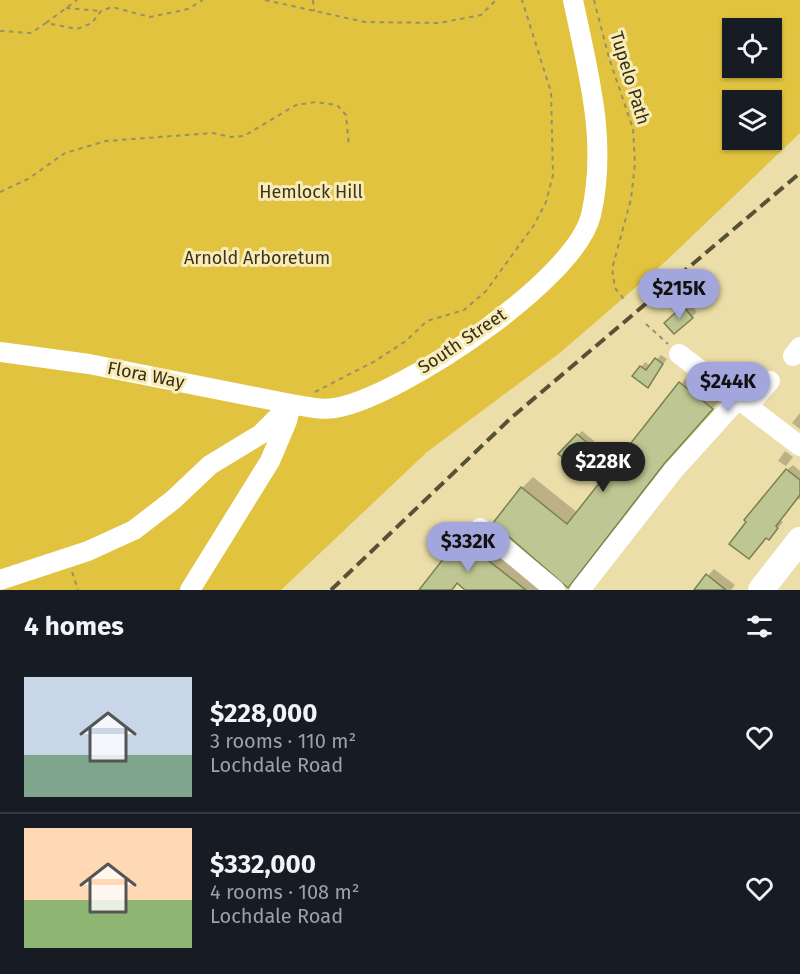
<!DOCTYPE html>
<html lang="en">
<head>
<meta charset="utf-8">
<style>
	body { margin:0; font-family:"Fira Sans",sans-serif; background:#242831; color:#f1f3f6; height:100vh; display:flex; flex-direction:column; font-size:22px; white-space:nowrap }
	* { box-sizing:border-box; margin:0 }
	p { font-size:20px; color:#9ea1a6 }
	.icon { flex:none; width:33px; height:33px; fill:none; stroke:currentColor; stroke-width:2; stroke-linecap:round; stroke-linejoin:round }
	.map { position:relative; height:590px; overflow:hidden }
	.side { display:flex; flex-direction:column; background:#171b24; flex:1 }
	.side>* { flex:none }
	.fabs { position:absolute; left:722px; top:18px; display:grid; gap:12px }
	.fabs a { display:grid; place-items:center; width:60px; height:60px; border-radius:0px; background:#171b24; box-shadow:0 2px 4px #0004; font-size:30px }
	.price { position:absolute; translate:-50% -51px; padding:0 14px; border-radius:21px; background:#a3a6dc; color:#111; font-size:20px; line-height:39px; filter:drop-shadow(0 2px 3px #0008) }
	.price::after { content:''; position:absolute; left:50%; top:36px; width:18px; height:14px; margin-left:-9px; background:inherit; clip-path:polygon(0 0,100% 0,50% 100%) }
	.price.current { background:#222; color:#fff }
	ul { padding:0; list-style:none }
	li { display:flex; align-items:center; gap:18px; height:150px; padding:0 24px }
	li+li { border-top:2px solid #363941 }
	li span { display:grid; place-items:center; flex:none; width:168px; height:120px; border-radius:0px; color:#555 }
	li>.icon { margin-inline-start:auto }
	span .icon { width:72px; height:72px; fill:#fffc; stroke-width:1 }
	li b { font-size:26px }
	h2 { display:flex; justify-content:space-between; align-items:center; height:72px; padding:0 24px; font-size:26px }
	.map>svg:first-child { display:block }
	.green { fill:#e1c340; fill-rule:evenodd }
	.shadow { fill:#0003 }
	.building { fill:#bec793; stroke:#7a814f; stroke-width:1.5 }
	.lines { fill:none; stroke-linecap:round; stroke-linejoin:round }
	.path { stroke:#999068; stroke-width:2; stroke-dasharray:4.5 4.5; stroke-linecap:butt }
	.minor { stroke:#fff; stroke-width:20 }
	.major { stroke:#fff; stroke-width:26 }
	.rail { stroke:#585235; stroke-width:4; stroke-dasharray:12 6; stroke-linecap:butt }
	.labels { text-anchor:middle; stroke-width:6; stroke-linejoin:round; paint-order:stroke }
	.street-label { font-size:18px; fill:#322d17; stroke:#f9ebb5 }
	.park-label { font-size:18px; fill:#3a341e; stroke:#f9ebb5 }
</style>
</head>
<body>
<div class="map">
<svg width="800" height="590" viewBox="0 0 800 590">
	<rect width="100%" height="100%" fill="#ebdea8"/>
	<path class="green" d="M0 0H800V133L666 261 561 352 427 452 281 590H0ZM732 28H771V68H732ZM732 100H771V140H732Z"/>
	<g class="shadow">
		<path d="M689 302 697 312 692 317H671Z"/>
		<path d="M661 355 667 359 648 386 641 367 645 362 651 366Z"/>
		<path d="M691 372 723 397 674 451 568 586 522 488 533 477 578 513Z"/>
		<path d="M800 413V429L792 423Z"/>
		<path d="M582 431 594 441 580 461 560 453Z"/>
		<path d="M785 451 793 457 786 466 778 461Z"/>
		<path d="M793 465 800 471V500L798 498 780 520 783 522 774 533 787 470Z"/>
		<path d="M470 530 481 539 550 590H468L458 583 452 590H421Z"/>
		<path d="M714 569 735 585 731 590H695Z"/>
	</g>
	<g class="building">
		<path d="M683 306 693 318 674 334 664 323Z"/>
		<path d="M655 358 663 364 648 388 632 376 640 366 646 370Z"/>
		<path d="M679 382 713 409 664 464 568 588 493 523 521 487 567 524Z"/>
		<path d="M577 434 591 446 576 467 558 454Z"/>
		<path d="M786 469 800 480V495L776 526 778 528 769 540 766 538 749 559 729 544 746 522 744 520Z"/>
		<path d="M458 540 469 549 471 547 526 590H465L457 583 452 590H419Z"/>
		<path d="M706 574 726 590H694Z"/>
	</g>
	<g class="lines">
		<g class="path">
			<path d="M265 0 365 22 439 23 481 15 496 0"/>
			<path d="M313 0 314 11"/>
			<path d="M594 0 609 58 633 129 635 164 631 199 612 269 615 288 626 302"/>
			<path d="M66 8 101 11"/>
			<path d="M46 23 77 0"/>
			<path d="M0 31 31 33 46 23 77 29 92 23 101 11 112 7 150 17 188 9 203 0"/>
			<path d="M0 192 28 179 65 153 106 141 213 133 231 137 244 136 296 105 316 102 337 105 346 115 349 146"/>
			<path d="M646 324 668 344"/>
			<path d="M315 392 375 361 406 341 427 321 464 310 486 291 534 225 546 202 553 175 551 92 522 0"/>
			<path d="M72 572 78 590"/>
		</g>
		<g class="minor">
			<path d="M0 352 89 364 291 404"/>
			<path d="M679 354 800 446"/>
			<path d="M793 356 800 347"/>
			<path d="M748 406 770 381"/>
			<path d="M480 528 555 590"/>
			<path d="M0 580 88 551 134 530 173 500 210 465 261 434 289 406"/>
			<path d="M190 590 270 461 287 421 291 404C308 407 324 411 340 407 404 393 575 281 591 215 608 141 588 72 573 0"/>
			<path d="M580 590 673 471 739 398"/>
		</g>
		<path class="major" d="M761 590 800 540"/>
		<path class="rail" d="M331 590 511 418 800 173"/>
	</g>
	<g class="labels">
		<g class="street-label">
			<text transform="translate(630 78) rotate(73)" y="6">Tupelo Path</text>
			<text transform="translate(462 341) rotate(-34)" y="6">South Street</text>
			<text transform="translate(146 375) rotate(11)" y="6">Flora Way</text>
		</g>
		<g class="park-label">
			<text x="311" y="198">Hemlock Hill</text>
			<text x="257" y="264">Arnold Arboretum</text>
		</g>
	</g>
</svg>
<div class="fabs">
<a><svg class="icon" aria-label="locate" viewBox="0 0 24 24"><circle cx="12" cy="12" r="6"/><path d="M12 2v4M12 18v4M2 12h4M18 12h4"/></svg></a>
<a><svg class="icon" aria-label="layers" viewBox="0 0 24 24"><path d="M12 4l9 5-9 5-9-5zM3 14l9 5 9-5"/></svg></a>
</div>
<b class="price" style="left:679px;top:320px">$215K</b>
<b class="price" style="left:728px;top:413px">$244K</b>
<b class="price current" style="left:603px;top:493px">$228K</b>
<b class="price" style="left:468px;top:573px">$332K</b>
</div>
<section class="side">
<h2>4 homes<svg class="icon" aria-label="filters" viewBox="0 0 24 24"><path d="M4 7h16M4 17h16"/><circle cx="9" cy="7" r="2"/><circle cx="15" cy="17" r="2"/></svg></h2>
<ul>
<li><span style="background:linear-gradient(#c9d6e8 65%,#7fa58c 0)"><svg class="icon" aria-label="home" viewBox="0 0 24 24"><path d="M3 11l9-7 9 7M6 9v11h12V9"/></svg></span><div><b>$228,000</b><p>3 rooms · 110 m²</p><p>Lochdale Road</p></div><svg class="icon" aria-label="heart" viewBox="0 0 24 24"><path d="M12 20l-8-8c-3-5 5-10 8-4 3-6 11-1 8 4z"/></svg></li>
<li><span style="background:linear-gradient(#ffd9b3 60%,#8fb573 0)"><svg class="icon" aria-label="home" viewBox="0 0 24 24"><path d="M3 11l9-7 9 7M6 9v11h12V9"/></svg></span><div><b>$332,000</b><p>4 rooms · 108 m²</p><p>Lochdale Road</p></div><svg class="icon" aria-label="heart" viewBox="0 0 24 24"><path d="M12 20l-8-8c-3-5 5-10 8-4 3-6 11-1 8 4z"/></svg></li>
</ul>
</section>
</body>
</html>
